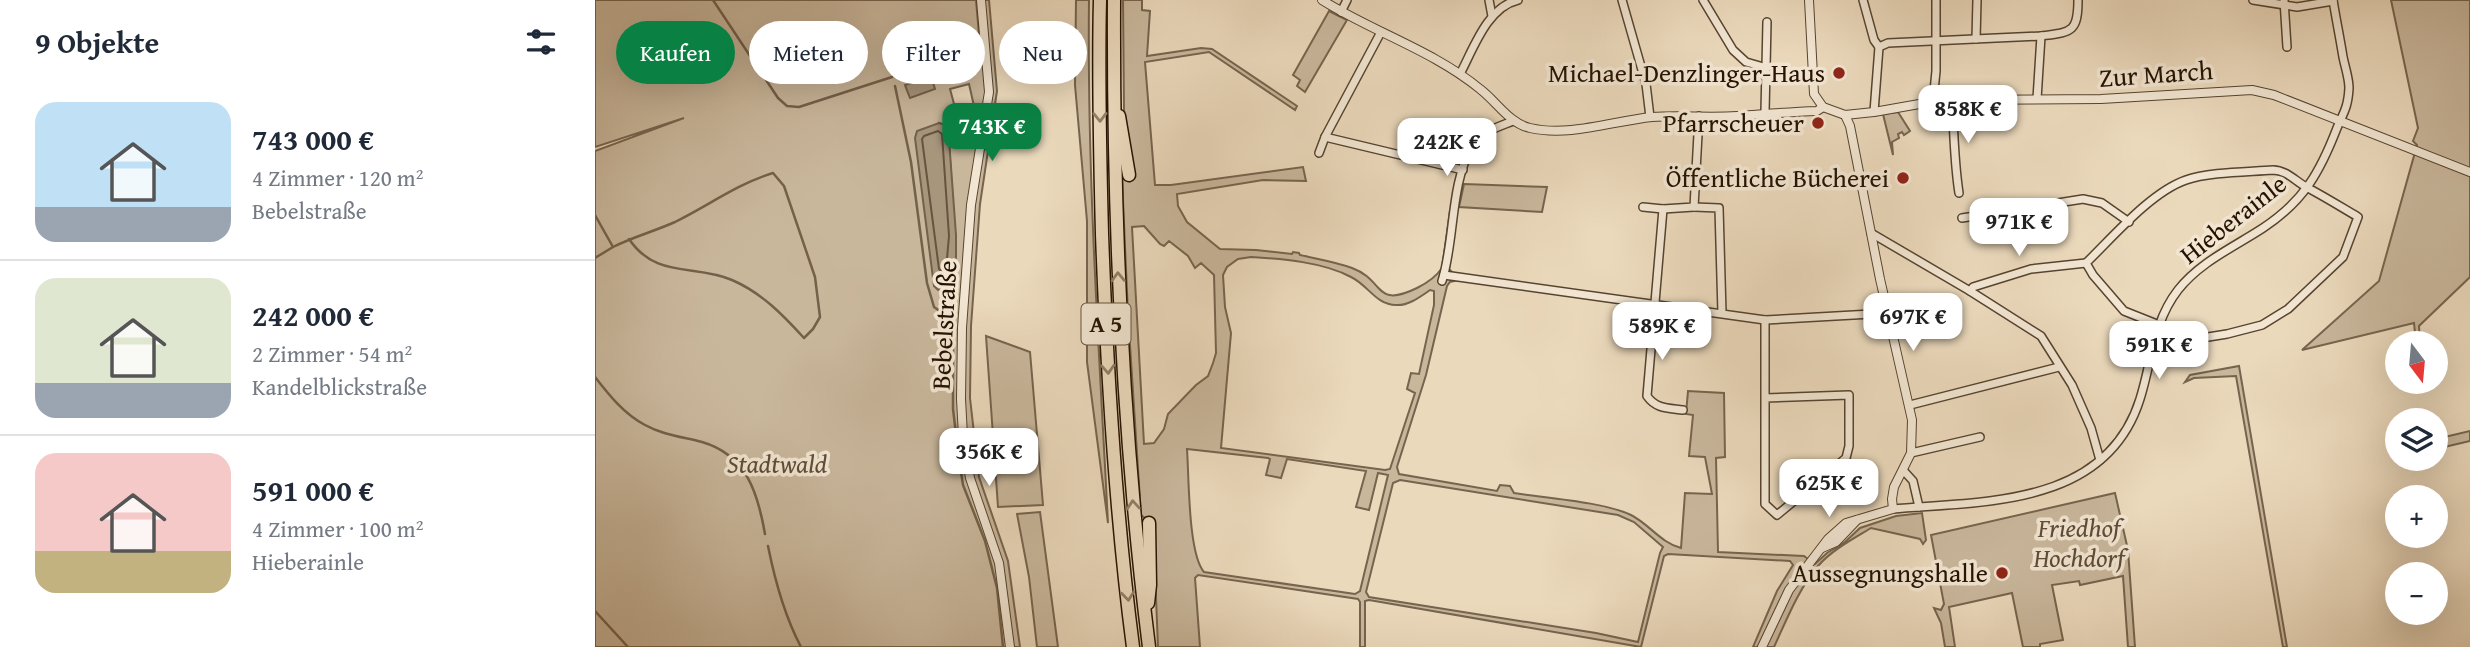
<!DOCTYPE html>
<html lang="de">
<head>
<meta charset="utf-8">
<style>
	body { margin:0; font-family:"Gentium Book Plus",serif; background:#f2f2f3; color:#1f2937; height:100vh; display:flex; flex-direction:column; font-size:26px; white-space:nowrap }
	* { box-sizing:border-box; margin:0 }
	p { font-size:23px; color:#747a83 }
	.icon { flex:none; width:38px; height:38px; fill:none; stroke:currentColor; stroke-width:2; stroke-linecap:round; stroke-linejoin:round }
	.map { position:relative; flex:1; overflow:hidden }
	.side { display:flex; flex-direction:column; background:#fff; width:595px }
	.side>* { flex:none }
	.hud { position:absolute; left:21px; top:21px; width:665px; height:63px; display:flex; gap:14px }
	.needle { width:46px; rotate:164deg }
	.buttons { position:absolute; left:1790px; top:331px; display:grid; gap:14px }
	.buttons a { display:grid; place-items:center; width:63px; height:63px; border-radius:50%; background:#fff; box-shadow:0 7px 28px #0002; font-size:35px }
	.price { position:absolute; translate:-50% -60px; padding:0 16px; border-radius:14px; background:#fff; color:#222; font-size:23px; line-height:46px; filter:drop-shadow(0 2px 4px #0008) }
	.price::after { content:''; position:absolute; left:50%; top:42px; width:21px; height:16px; margin-left:-10px; background:inherit; clip-path:polygon(0 0,100% 0,50% 100%) }
	.price.selected { background:#0b8043; color:#fff }
	ul { padding:0; list-style:none }
	li { display:flex; align-items:center; gap:21px; height:175px; padding:0 35px }
	li+li { border-top:2px solid #e0e1e3 }
	li span { display:grid; place-items:center; flex:none; width:196px; height:140px; border-radius:21px; color:#555 }
	li>.icon { margin-inline-start:auto }
	span .icon { width:84px; height:84px; fill:#fffc; stroke-width:1 }
	li b { font-size:30px }
	h2 { display:flex; justify-content:space-between; align-items:center; height:84px; padding:0 35px; font-size:30px }
	.tag { padding:0 24px; border-radius:32px; background:#fff; box-shadow:0 7px 28px #0002; font-size:24px; line-height:63px }
	.tag.selected { background:#0b8043; color:#fff }
	main { display:flex; flex:1; min-height:0 }
	.map>svg:first-child { display:block }
	.green { fill:#c9b79c; stroke:#76644e; stroke-width:2; fill-rule:evenodd }
	.water { fill:#a7957c; stroke:#73614a; stroke-width:2 }
	.lines { fill:none; stroke-linecap:round; stroke-linejoin:round }
	.shore { stroke:#66543e; stroke-width:2 }
	.stream { stroke:#73614a; stroke-width:2.5 }
	.minor-casing { stroke:#56442f; stroke-width:10 }
	.tertiary-casing { stroke:#56442f; stroke-width:10 }
	.motorway-casing { stroke:#241200; stroke-width:15 }
	.minor { stroke:#f2e6d3; stroke-width:7 }
	.tertiary { stroke:#f2e6d3; stroke-width:8 }
	.motorway { stroke:#ebd9bc; stroke-width:12 }
	.oneway { stroke:#917f67 }
	.poi-dot { fill:#8f2418; stroke:#f2e6d3; stroke-width:2.5 }
	.labels { text-anchor:middle; stroke-width:7; stroke-linejoin:round; paint-order:stroke }
	.shield { fill:#f2e6d3; stroke:#62523f; stroke-width:2 }
	.shield-label { font-size:24px; font-weight:bold; fill:#241200 }
	.poi-label { font-size:26px; fill:#241200; stroke:#f2e6d3; text-anchor:end }
	.street-label { font-size:26px; fill:#241200; stroke:#f2e6d3 }
	.park-label { font-size:26px; font-style:italic; fill:#5e4c37; stroke:#f2e6d3 }
</style>
</head>
<body>
<main>
<section class="side">
<h2>9 Objekte<svg class="icon" aria-label="filters" viewBox="0 0 24 24"><path d="M4 7h16M4 17h16"/><circle cx="9" cy="7" r="2"/><circle cx="15" cy="17" r="2"/></svg></h2>
<ul>
<li><span style="background:linear-gradient(#bfe0f5 75%,#9aa5b1 0)"><svg class="icon" aria-label="home" viewBox="0 0 24 24"><path d="M3 11l9-7 9 7M6 9v11h12V9"/></svg></span><div><b>743 000 €</b><p>4 Zimmer · 120 m²</p><p>Bebelstraße</p></div></li>
<li><span style="background:linear-gradient(#dfe7d0 75%,#9aa5b1 0)"><svg class="icon" aria-label="home" viewBox="0 0 24 24"><path d="M3 11l9-7 9 7M6 9v11h12V9"/></svg></span><div><b>242 000 €</b><p>2 Zimmer · 54 m²</p><p>Kandelblickstraße</p></div></li>
<li><span style="background:linear-gradient(#f6c9c9 70%,#c2b280 0)"><svg class="icon" aria-label="home" viewBox="0 0 24 24"><path d="M3 11l9-7 9 7M6 9v11h12V9"/></svg></span><div><b>591 000 €</b><p>4 Zimmer · 100 m²</p><p>Hieberainle</p></div></li>
</ul>
</section>
<div class="map">
<svg width="1875" height="647" viewBox="0 0 1875 647">
	<rect width="100%" height="100%" fill="#ebd9bc"/>
	<filter id="stains"><feTurbulence type="fractalNoise" baseFrequency=".00286" numOctaves="4"/><feColorMatrix values="0 0 0 0 .2 0 0 0 0 .09 0 0 0 0 .02 0 0 0 .5 -.17"/></filter>
	<radialGradient id="worn" r=".72"><stop offset=".6" stop-color="#630" stop-opacity="0"/><stop offset="1" stop-color="#630" stop-opacity=".3"/></radialGradient>
	<g class="green">
		<path d="M0 0H381L385 47 347 62 387 52 382 0H394L402 91 385 204 376 326 375 398 384 477 413 561 425 647H0V151L89 118 0 147ZM374 84 381 115H362L355 89ZM344 123 353 126 361 257Z"/>
		<path d="M481 0H494C492 174 504 349 513 523L492 362V221L480 85Z"/>
		<path d="M528 0H547V10L555 11 552 56 606 48 617 49 702 106 700 110 614 52 550 62 560 185H576L708 167 711 181 668 180 582 194 583 206 592 222 625 249 661 250 697 254 698 252 704 253 705 255C722 259 741 262 757 268 790 280 779 309 822 288 832 283 841 277 847 268L855 211 862 212 854 269 858 273 1020 300 1017 302 863 280 855 282 852 286 831 375 802 467 804 474 902 491 905 485 915 486 919 493C951 498 1009 502 1036 515 1054 524 1066 543 1086 548L1090 493 1117 494 1110 457 1094 456 1098 415 1091 414 1093 391 1129 393 1130 457 1121 458 1123 552 1209 556 1220 564 1232 553 1250 542 1265 528 1301 516 1327 513 1331 540 1328 544 1325 539 1276 528C1258 539 1237 550 1223 566 1203 590 1192 619 1179 647H1158L1182 591 1198 565 1195 561 1073 554 1069 556 1046 647 774 600 770 601V647H765V602L763 599 603 575 600 578 605 647H563L558 524 546 515 533 314 527 178 540 175 529 110ZM549 226 565 244 569 246 574 241 593 256 600 268 606 263 619 275 621 353 618 363 613 376 601 385 573 414 569 429 559 443 549 444 537 227ZM656 257C688 259 728 262 756 277 773 285 781 305 801 305 813 306 825 297 835 290L839 291V305L824 374 816 373 812 389 820 393 795 469 790 470 626 448 636 333 630 307 628 275 632 267 643 259ZM592 449 673 458 675 459 671 475 686 478 692 459 771 471 761 507 774 510 783 473 793 475 765 591 760 594 609 572C593 554 594 476 592 449ZM805 480 1023 515 1039 522 1068 547 1065 553 1043 642 1001 633 774 597 771 592 798 483Z"/>
		<path d="M1796 0H1875V277L1824 326 1825 343H1821L1819 323 1707 350 1784 281 1822 145 1818 141 1823 128Z"/>
		<path d="M734 11 752 20 710 92 702 86 705 80 698 75Z"/>
		<path d="M1303 112 1315 131 1309 135 1307 132 1303 134 1304 138 1297 142 1298 155 1288 114Z"/>
		<path d="M869 184 952 187 947 212 864 207Z"/>
		<path d="M391 336 435 352 448 505 403 507Z"/>
		<path d="M1644 366 1692 647H1688L1641 376 1599 378 1590 382 1595 375Z"/>
		<path d="M1875 431V441L1841 449V439Z"/>
		<path d="M1520 493 1533 550 1540 647H1533L1528 576 1485 585 1484 581 1457 585 1468 640 1445 644V647H1428L1417 593 1354 607 1360 647H1350L1346 623 1339 608 1346 610 1349 604 1336 535Z"/>
		<path d="M445 512 463 647H442L434 577 422 514Z"/>
	</g>
	<g class="water">
		<path d="M336 76 340 89 315 98 310 85Z"/>
		<path d="M344 123 353 126 361 235V257L355 287 343 290 339 286 320 138 322 131Z"/>
	</g>
	<g class="lines">
		<path class="shore" d="M343 131 347 134 354 236 351 270 347 272 344 269 327 139 329 136Z"/>
		<g class="stream">
			<path d="M118 0 183 98 192 106 204 107 297 77"/>
			<path d="M300 86 316 162 332 283 339 307 356 319 358 336V409L364 459 368 485 390 541 402 588 408 647"/>
			<path d="M0 215 18 247 0 258"/>
			<path d="M18 247C38 237 60 231 80 222 113 206 142 184 178 173L189 186 220 277 225 317 218 329 209 338C188 315 167 293 137 280 99 264 61 279 34 239"/>
			<path d="M0 377C14 395 29 414 50 425 68 435 88 437 107 442 152 455 163 494 170 534"/>
			<path d="M173 546C180 581 189 615 206 647"/>
			<path d="M0 611 33 647"/>
		</g>
		<defs>
			<g id="minor">
				<path d="M894 0 897 16"/>
				<path d="M1027 0 1051 84 1055 117"/>
				<path d="M1108 0 1138 50 1151 62 1172 68"/>
				<path d="M1268 0 1279 40 1284 47 1279 112"/>
				<path d="M1658 0 1702 7 1738 1"/>
				<path d="M1689 0 1692 47"/>
				<path d="M746 12 752 0"/>
				<path d="M1381 39 1382 0"/>
				<path d="M1284 47 1293 43 1446 36C1476 32 1483 33 1483 0"/>
				<path d="M865 74C878 50 892 7 923 0"/>
				<path d="M1357 99C1359 131 1359 161 1364 193"/>
				<path d="M1442 99 1446 36"/>
				<path d="M1338 101 1341 71V0"/>
				<path d="M1170 112 1172 22"/>
				<path d="M730 137 868 170"/>
				<path d="M724 153 730 137 786 32"/>
				<path d="M1678 170C1692 170 1701 182 1713 188 1730 197 1746 207 1763 217L1748 257 1693 309 1667 325 1632 334 1607 338 1592 336 1529 311 1498 275 1491 263C1518 237 1556 192 1591 180 1613 172 1653 172 1678 170Z"/>
				<path d="M1048 207 1068 209 1099 207 1104 116"/>
				<path d="M1099 207 1124 208 1127 313"/>
				<path d="M1068 209 1052 396C1061 409 1073 408 1088 410"/>
				<path d="M1367 218 1488 199 1507 203 1534 222"/>
				<path d="M1276 233 1375 291 1446 336 1477 385 1496 428 1505 460"/>
				<path d="M849 275 1170 320 1294 313"/>
				<path d="M847 281C860 241 855 183 877 147 885 132 903 127 918 121"/>
				<path d="M1375 291 1378 287 1436 269 1491 263"/>
				<path d="M1170 320V504L1182 515 1251 458 1254 446V395L1170 398"/>
				<path d="M1315 405 1464 367"/>
				<path d="M1316 453 1385 437"/>
				<path d="M1308 470 1318 481 1324 507"/>
				<path d="M1298 509C1389 501 1511 507 1545 399 1557 361 1558 322 1583 290 1605 262 1639 247 1668 228 1709 201 1725 172 1742 128 1749 112 1753 107 1754 88 1754 78 1750 67 1748 57 1745 38 1741 19 1738 0"/>
			</g>
			<g id="tertiary">
				<path d="M386 0 394 92 376 205 367 328 366 399 368 436 375 478 404 563 415 647"/>
				<path d="M727 0C778 32 839 51 885 89 902 102 914 123 935 128 974 137 1018 121 1057 117 1085 115 1114 118 1142 116 1169 114 1195 112 1222 111L1228 107"/>
				<path d="M1214 0 1219 94 1228 107 1250 115 1279 112 1347 100 1506 99 1657 90 1679 95 1875 172"/>
				<path d="M1227 548 1241 542 1262 520"/>
				<path d="M1167 647 1194 590 1233 539 1251 523 1298 509 1297 499 1299 487 1316 453 1317 420 1285 279 1255 126 1250 115"/>
			</g>
			<g id="motorway">
				<path d="M505 0C503 78 505 156 507 234 512 372 520 510 538 647"/>
				<path d="M519 0C518 216 527 432 554 647"/>
				<path d="M524 116 534 175"/>
				<path d="M553 603 555 585 554 523"/>
			</g>
		</defs>
		<use href="#minor" class="minor-casing"/>
		<use href="#tertiary" class="tertiary-casing"/>
		<use href="#motorway" class="motorway-casing"/>
		<use href="#minor" class="minor"/>
		<use href="#tertiary" class="tertiary"/>
		<use href="#motorway" class="motorway"/>
	</g>
	<defs><path id="oneway-chevron" d="M-2-3.5L2.5 0L-2 3.5" fill="none" stroke-width="1.6" stroke-linecap="round" stroke-linejoin="round" transform="scale(1.75)"/></defs>
	<g class="oneway">
		<use href="#oneway-chevron" transform="translate(505 117) rotate(89)"/>
		<use href="#oneway-chevron" transform="translate(523 277) rotate(-92)"/>
		<use href="#oneway-chevron" transform="translate(513 369) rotate(87)"/>
		<use href="#oneway-chevron" transform="translate(538 505) rotate(-94)"/>
		<use href="#oneway-chevron" transform="translate(533 596) rotate(84)"/>
	</g>
	<g class="poi-dot">
		<circle cx="1244" cy="73" r="7"/>
		<circle cx="1223" cy="123" r="7"/>
		<circle cx="1308" cy="178" r="7"/>
		<circle cx="1407" cy="573" r="7"/>
	</g>
	<g class="labels">
		<rect class="shield" x="486.5" y="303.5" width="49" height="41" rx="5"/>
		<g class="shield-label">
			<text x="511" y="332">A 5</text>
		</g>
		<g class="poi-label">
			<text x="1230" y="82">Michael-Denzlinger-Haus</text>
			<text x="1209" y="132">Pfarrscheuer</text>
			<text x="1294" y="187">Öffentliche Bücherei</text>
			<text x="1393" y="582">Aussegnungshalle</text>
		</g>
		<g class="street-label">
			<text transform="translate(1561 74) rotate(-4)" y="9">Zur March</text>
			<text transform="translate(1638 219) rotate(-38)" y="9">Hieberainle</text>
			<text transform="translate(349 325) rotate(-87)" y="9">Bebelstraße</text>
		</g>
		<g class="park-label">
			<text x="182" y="473">Stadtwald</text>
			<text x="1484" y="537">Friedhof<tspan x="1484" dy="30">Hochdorf</tspan></text>
		</g>
	</g>
	<rect width="100%" height="100%" filter="url(#stains)"/>
	<rect width="100%" height="100%" fill="url(#worn)"/>
</svg>
<div class="buttons">
<a><svg class="needle" viewBox="-14 -14 28 28"><path d="M0-13l5 13h-10z" fill="#e53935"/><path d="M0 13l5-13h-10z" fill="#747a83"/></svg></a>
<a><svg class="icon" aria-label="layers" viewBox="0 0 24 24"><path d="M12 4l9 5-9 5-9-5zM3 14l9 5 9-5"/></svg></a>
<a>+</a>
<a>−</a>
</div>
<b class="price" style="left:1373px;top:145px">858K €</b>
<b class="price selected" style="left:397px;top:163px">743K €</b>
<b class="price" style="left:852px;top:178px">242K €</b>
<b class="price" style="left:1424px;top:258px">971K €</b>
<b class="price" style="left:1318px;top:353px">697K €</b>
<b class="price" style="left:1067px;top:362px">589K €</b>
<b class="price" style="left:1564px;top:381px">591K €</b>
<b class="price" style="left:394px;top:488px">356K €</b>
<b class="price" style="left:1234px;top:519px">625K €</b>
<div class="hud">
<a class="tag selected">Kaufen</a>
<a class="tag">Mieten</a>
<a class="tag">Filter</a>
<a class="tag">Neu</a>
</div>
</div>
</main>
</body>
</html>
